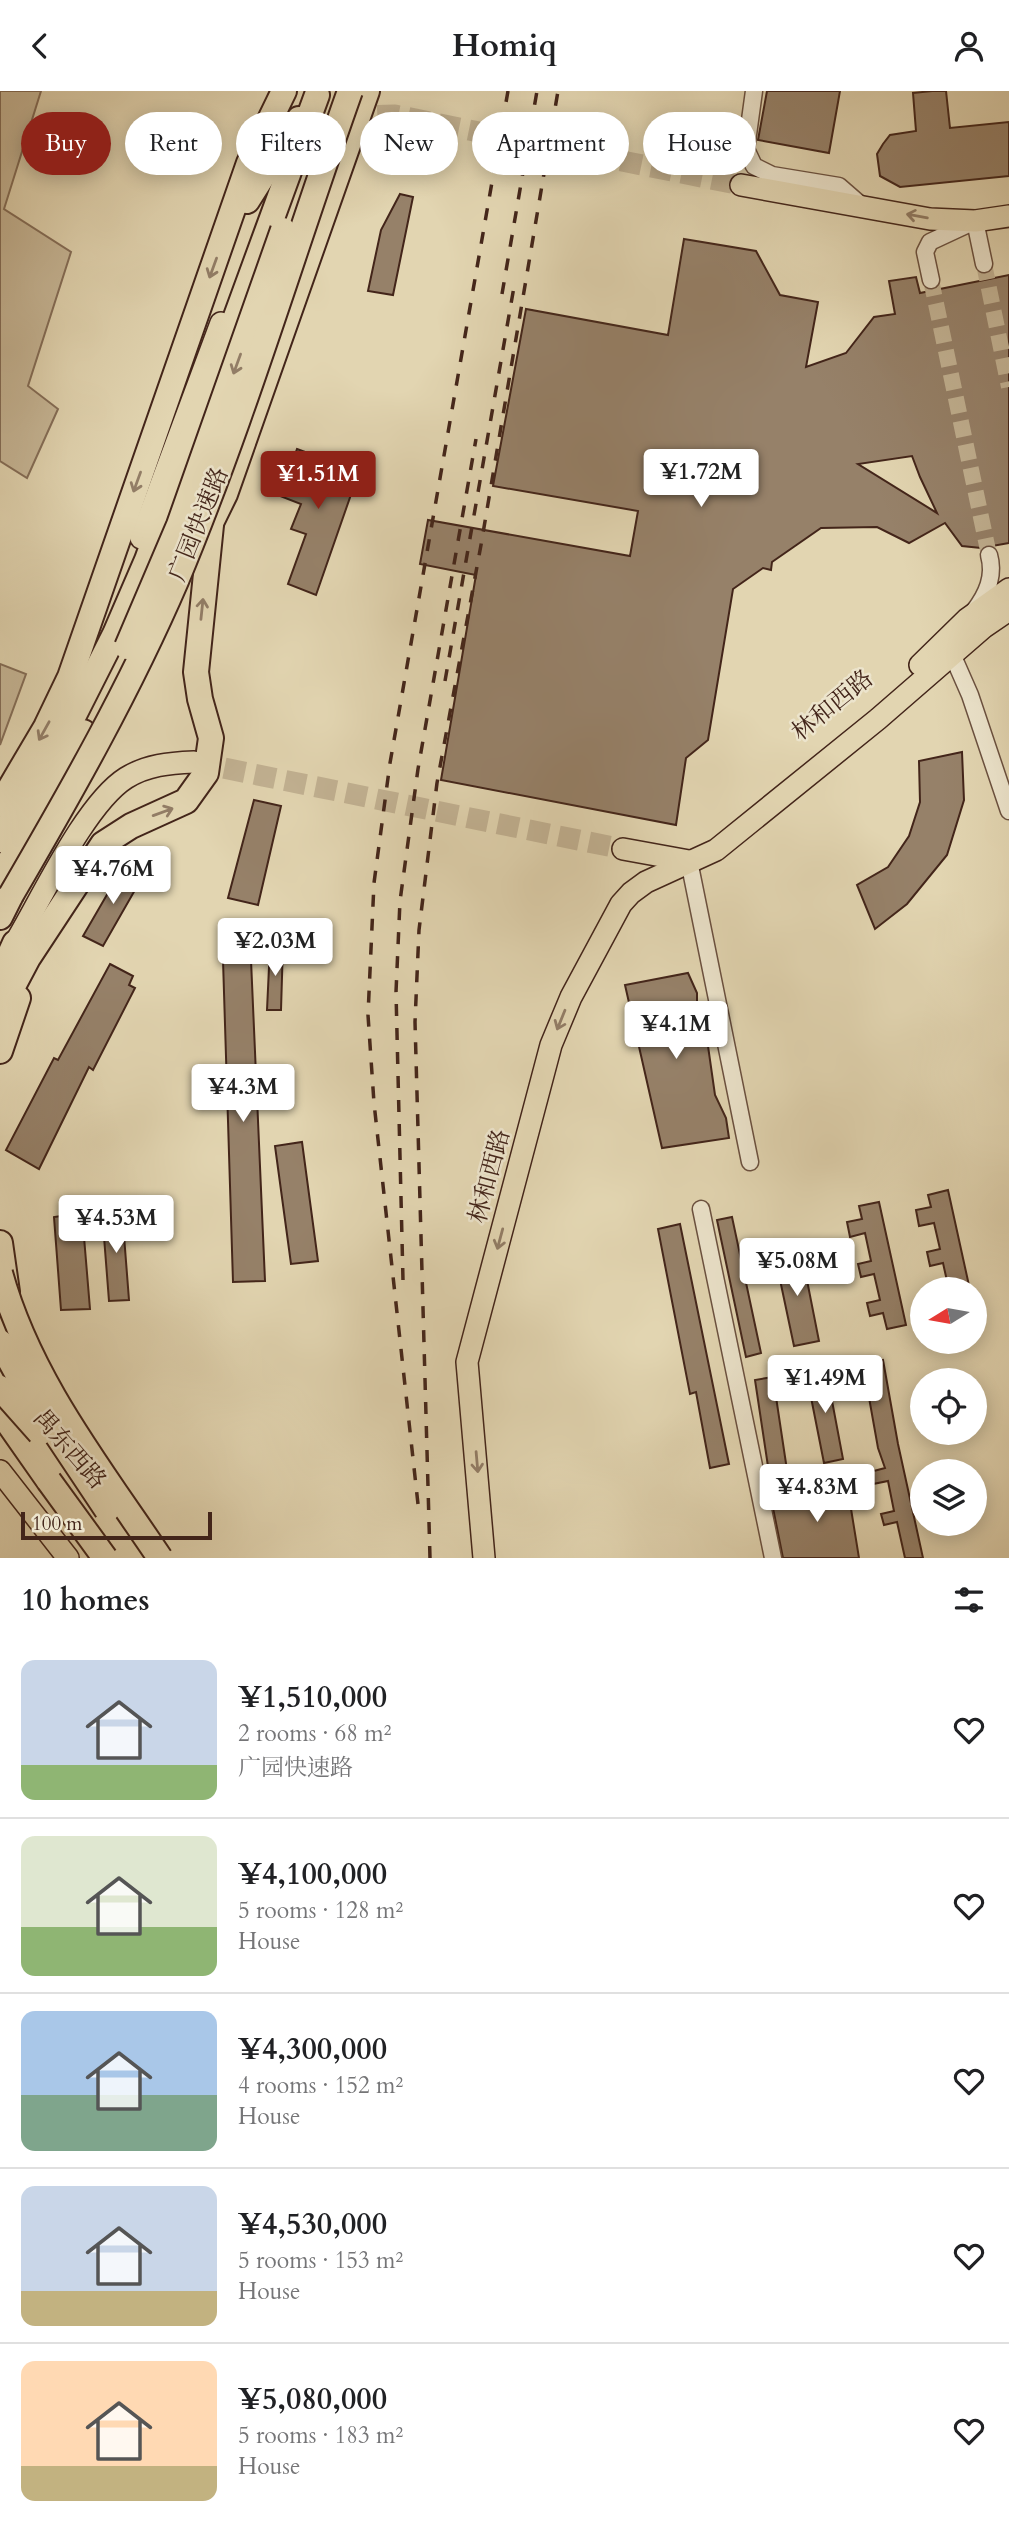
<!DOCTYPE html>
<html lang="en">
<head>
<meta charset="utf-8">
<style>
	body { margin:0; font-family:Cardo,"Noto Serif SC",serif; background:#f2f2f2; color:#202124; height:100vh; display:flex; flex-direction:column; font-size:26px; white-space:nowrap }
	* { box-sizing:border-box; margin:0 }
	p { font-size:23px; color:#757577 }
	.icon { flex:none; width:38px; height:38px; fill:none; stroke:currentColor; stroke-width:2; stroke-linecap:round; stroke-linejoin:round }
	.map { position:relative; height:1467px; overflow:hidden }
	.panel { display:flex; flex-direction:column; background:#fff; flex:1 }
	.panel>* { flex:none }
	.guide { position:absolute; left:21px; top:21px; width:968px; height:63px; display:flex; gap:14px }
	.needle { width:46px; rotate:259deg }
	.controls { position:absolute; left:910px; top:1186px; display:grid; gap:14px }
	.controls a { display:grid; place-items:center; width:77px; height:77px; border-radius:50%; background:#fff; box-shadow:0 4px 18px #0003; font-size:35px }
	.scale { position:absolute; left:21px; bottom:18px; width:191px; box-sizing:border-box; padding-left:7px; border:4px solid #43251a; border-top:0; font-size:19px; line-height:24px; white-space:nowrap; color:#43251a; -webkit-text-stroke:5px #ece4cc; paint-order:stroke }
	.price { position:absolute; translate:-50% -60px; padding:0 16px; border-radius:7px; background:#fff; color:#222; font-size:23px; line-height:46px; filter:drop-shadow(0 2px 4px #0008) }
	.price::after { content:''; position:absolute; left:50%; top:42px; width:21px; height:16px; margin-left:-10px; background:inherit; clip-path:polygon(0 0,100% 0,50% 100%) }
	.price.on { background:#8f2418; color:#fff }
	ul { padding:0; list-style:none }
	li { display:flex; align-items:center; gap:21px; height:175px; padding:0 21px }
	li+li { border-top:2px solid #e0e0e0 }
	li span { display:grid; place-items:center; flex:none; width:196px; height:140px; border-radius:14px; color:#555 }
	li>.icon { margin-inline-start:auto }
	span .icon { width:84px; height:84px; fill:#fffc; stroke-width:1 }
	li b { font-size:30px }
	h2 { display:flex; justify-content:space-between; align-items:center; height:84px; padding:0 21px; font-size:30px }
	.pill { padding:0 24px; border-radius:32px; background:#fff; box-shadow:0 4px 18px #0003; font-size:24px; line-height:63px }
	.pill.on { background:#8f2418; color:#fff }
	header { display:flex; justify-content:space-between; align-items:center; height:91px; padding:0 21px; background:#fff; font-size:32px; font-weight:700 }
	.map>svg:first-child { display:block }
	.green { fill:#c7b797; stroke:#856e58; stroke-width:2 }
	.building { fill:#968169; stroke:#43251a; stroke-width:2; fill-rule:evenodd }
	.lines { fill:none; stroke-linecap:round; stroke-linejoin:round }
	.minor-tunnel { stroke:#c2b293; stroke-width:16; stroke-dasharray:16 8; stroke-linecap:butt }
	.major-tunnel { stroke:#c2b293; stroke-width:21; stroke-dasharray:21 10; stroke-linecap:butt }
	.minor-casing { stroke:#6b5140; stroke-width:19 }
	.major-casing { stroke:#43251a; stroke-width:24 }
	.highway-casing { stroke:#43251a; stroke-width:28 }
	.minor { stroke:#ece4cc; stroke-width:16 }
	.major { stroke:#e2d5b1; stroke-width:21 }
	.highway { stroke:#e2d5b1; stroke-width:24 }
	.rail { stroke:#43251a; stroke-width:3.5; stroke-dasharray:12 12; stroke-linecap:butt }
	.highway-bridge-casing { stroke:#43251a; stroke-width:28; stroke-linecap:butt }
	.highway-bridge { stroke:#e2d5b1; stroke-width:24 }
	.oneway { stroke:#927d66 }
	.labels { text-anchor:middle; stroke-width:5; stroke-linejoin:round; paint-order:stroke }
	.street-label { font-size:24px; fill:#43251a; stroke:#ece4cc }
</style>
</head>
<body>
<header><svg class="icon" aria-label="back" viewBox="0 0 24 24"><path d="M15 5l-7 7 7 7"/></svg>Homiq<svg class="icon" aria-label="person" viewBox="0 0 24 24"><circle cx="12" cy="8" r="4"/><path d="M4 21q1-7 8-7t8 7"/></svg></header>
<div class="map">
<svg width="1009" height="1467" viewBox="0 0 1009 1467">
	<rect width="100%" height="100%" fill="#e2d5b1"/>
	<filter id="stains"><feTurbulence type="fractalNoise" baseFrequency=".00286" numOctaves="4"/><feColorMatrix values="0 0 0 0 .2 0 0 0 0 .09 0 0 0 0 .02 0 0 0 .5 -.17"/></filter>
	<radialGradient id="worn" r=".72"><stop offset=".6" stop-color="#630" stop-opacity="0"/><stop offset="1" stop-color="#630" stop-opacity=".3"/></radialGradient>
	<g class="green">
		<path d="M0 0H41L4 118 71 161 28 295 58 318 27 387 0 370Z"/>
		<path d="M0 573 26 583 0 654Z"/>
	</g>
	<g class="building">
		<path d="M767 0H840L829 62 758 49Z"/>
		<path d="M932 0H946L950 37 1009 31V85L900 96 880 85 877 63 883 53 890 44 916 40 913 2Z"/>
		<path d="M400 103 413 106 393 204 368 200 381 139Z"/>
		<path d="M684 148 756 160 780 204 818 211 806 276 846 262 874 226 895 223 889 190 916 186 920 202 1009 184V452L981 457 962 455 945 432 909 452 877 436 821 437 772 471 771 479 763 477 733 498 708 649 686 667 676 734 441 689 476 484 420 473 428 429 630 465 638 420 493 395 526 218 668 244ZM912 365 920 386 937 422 858 373Z"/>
		<path d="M297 358 340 374 344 365 362 372 316 504 288 493 306 443 291 438 301 413 280 405Z"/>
		<path d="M962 661 964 709 947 764 907 813 875 838 857 794 888 776 909 745 920 711 919 670Z"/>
		<path d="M254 709 281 715 258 814 228 807Z"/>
		<path d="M123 776 143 785 103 855 83 845Z"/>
		<path d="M283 853 281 919H267L270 855Z"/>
		<path d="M223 869H251L265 1190 233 1191Z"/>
		<path d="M110 873 133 885 129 894 135 897 93 979 89 976 39 1078 6 1059 54 967 58 969Z"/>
		<path d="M688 882 697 902V924L707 948 715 1004 726 1027 729 1047 662 1057 625 894Z"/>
		<path d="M302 1051 318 1170 291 1173 275 1055Z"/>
		<path d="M948 1099 970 1199H949L943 1172 930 1175 927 1161 940 1158 934 1132 919 1135 916 1119 931 1116 928 1104Z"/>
		<path d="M879 1111 906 1234 887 1238 883 1222 870 1225 867 1212 880 1209 874 1183 861 1186 858 1173 871 1170 865 1142 850 1146 847 1131 862 1128 859 1115Z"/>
		<path d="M122 1119 129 1209 109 1210 102 1120Z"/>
		<path d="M82 1122 90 1218 61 1219 54 1126Z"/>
		<path d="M732 1126 761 1262 746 1266 717 1129Z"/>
		<path d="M680 1133 729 1373 710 1377 696 1301 690 1303 658 1138Z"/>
		<path d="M801 1159 819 1250 794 1255 775 1165Z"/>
		<path d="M883 1269 898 1353 923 1467H905L897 1431 884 1434 881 1423 894 1420 888 1390 873 1393 870 1381 885 1377 878 1357 863 1273Z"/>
		<path d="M826 1278 843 1368 824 1372 806 1281Z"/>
		<path d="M773 1286 787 1379 769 1382 755 1289Z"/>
		<path d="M846 1387 859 1467H783L772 1412 785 1410 783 1398 798 1395 800 1408 833 1403 831 1390Z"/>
	</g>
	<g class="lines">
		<g class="minor-tunnel">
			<path d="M984 173 1009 296"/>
			<path d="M931 189 989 464"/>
		</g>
		<g class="major-tunnel">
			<path d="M295 61C319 30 358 24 395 24L741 94"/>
			<path d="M194 671 623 758"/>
		</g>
		<defs>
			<g id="minor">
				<path d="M754 0 746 58 754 75 772 84 839 95 862 115"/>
				<path d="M931 189 925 161 930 151 975 130 984 173"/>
				<path d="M974 520C987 503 995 485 989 464"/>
				<path d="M952 563 970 604 1009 720"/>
				<path d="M689 770 750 1071"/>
				<path d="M701 1118 773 1467"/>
			</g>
			<g id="major">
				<path d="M741 94 930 128 975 130 1009 125"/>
				<path d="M141 447 221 232"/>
				<path d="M920 574 967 528 1009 498"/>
				<path d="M623 758 689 770"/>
				<path d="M15 852C41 809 85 713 126 687 147 674 169 672 194 671"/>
				<path d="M0 1380 68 1467"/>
				<path d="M84 1415 124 1467"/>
				<path d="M484 1467 467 1271 551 954 571 906 621 813 631 802 646 791 716 759 878 628 984 536 1009 519"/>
			</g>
			<g id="highway">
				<path d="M247 110 299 28"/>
				<path d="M203 448 225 403 367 0"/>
				<path d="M0 714 46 636 70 586 249 72 284 0"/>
				<path d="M0 749 70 632 115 543 147 469 317 4"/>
				<path d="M0 787 83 641"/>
				<path d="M0 826 11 804"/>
				<path d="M0 885 15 852"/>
				<path d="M0 920 28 867 103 753 131 735 186 710 206 682 211 647 200 608 196 581 211 434"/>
				<path d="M0 960 18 907"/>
				<path d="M0 1152 7 1201"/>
				<path d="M0 1231 20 1268"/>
				<path d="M0 1281 94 1427"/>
				<path d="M0 1320 49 1390"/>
				<path d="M107 1419 142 1467"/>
			</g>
		</defs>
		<use href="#minor" class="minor-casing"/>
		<use href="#major" class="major-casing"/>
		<use href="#highway" class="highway-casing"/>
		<use href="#minor" class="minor"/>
		<use href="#major" class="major"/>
		<use href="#highway" class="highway"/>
		<g class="rail">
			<path d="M502 203 537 0"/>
			<path d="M445 590 515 190"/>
			<path d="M403 1189 396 901 400 810 418 678 476 348"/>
			<path d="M418 1413 374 1012 368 924 374 792 390 672 508 0"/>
			<path d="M430 1467 415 931 419 839 437 692 481 454 558 0"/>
		</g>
		<defs>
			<g id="highway-bridge">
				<path d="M127 556 179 434 283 139"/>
				<path d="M11 804C71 701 129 599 176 490 243 330 292 163 350 0"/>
				<path d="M0 1182C29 1288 99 1376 160 1467"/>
				<path d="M0 1251 23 1293 107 1419"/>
				<path d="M0 1297 40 1342"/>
				<path d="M49 1390 105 1467"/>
			</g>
		</defs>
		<use href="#highway-bridge" class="highway-bridge-casing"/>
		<use href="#highway-bridge" class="highway-bridge"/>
	</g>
	<defs><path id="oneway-shaft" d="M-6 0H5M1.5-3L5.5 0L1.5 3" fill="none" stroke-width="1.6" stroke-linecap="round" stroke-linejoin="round" transform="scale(1.75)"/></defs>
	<g class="oneway">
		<use href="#oneway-shaft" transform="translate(917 125) rotate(-170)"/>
		<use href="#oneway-shaft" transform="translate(213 177) rotate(110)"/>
		<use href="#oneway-shaft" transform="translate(237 273) rotate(110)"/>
		<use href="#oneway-shaft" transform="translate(137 391) rotate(110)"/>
		<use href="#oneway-shaft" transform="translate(202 518) rotate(-84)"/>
		<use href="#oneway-shaft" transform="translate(44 640) rotate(119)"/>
		<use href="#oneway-shaft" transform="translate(163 721) rotate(-20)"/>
		<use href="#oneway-shaft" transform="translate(561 929) rotate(112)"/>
		<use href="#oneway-shaft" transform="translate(500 1148) rotate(105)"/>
		<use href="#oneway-shaft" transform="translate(477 1371) rotate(85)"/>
	</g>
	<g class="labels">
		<g class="street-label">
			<text transform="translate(198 433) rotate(-68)" y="8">广园快速路</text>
			<text transform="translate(832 614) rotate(-39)" y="8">林和西路</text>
			<text transform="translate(489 1085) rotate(-75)" y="8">林和西路</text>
			<text transform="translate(70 1358) rotate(49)" y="8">禺东西路</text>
		</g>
	</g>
	<rect width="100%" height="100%" filter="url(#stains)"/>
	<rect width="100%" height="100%" fill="url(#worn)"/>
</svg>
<div class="controls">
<a><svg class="needle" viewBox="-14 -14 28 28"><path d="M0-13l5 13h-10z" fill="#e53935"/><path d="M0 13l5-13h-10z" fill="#757577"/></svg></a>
<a><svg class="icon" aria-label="locate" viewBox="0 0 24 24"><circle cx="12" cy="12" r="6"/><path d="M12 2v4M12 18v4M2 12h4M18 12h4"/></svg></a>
<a><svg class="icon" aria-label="layers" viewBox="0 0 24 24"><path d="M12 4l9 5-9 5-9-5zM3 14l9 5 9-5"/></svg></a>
</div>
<div class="scale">100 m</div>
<b class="price" style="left:701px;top:418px">¥1.72M</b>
<b class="price on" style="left:318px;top:420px">¥1.51M</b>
<b class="price" style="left:113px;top:815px">¥4.76M</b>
<b class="price" style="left:275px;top:887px">¥2.03M</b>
<b class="price" style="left:676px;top:970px">¥4.1M</b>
<b class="price" style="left:243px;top:1033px">¥4.3M</b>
<b class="price" style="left:116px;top:1164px">¥4.53M</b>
<b class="price" style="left:797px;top:1207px">¥5.08M</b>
<b class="price" style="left:825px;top:1324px">¥1.49M</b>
<b class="price" style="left:817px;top:1433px">¥4.83M</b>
<div class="guide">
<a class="pill on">Buy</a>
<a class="pill">Rent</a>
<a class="pill">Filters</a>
<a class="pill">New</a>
<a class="pill">Apartment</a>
<a class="pill">House</a>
</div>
</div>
<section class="panel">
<h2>10 homes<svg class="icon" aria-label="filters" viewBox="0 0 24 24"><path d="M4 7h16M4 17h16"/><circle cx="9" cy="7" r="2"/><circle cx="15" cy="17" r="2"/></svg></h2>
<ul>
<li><span style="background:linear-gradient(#c9d6e8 75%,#8fb573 0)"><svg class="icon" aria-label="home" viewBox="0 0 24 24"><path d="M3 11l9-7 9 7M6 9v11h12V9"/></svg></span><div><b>¥1,510,000</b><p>2 rooms · 68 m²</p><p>广园快速路</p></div><svg class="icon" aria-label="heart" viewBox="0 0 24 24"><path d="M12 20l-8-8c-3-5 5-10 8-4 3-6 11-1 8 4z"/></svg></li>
<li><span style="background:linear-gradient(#dfe7d0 65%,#8fb573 0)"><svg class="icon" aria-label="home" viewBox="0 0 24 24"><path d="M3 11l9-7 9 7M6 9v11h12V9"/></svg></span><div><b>¥4,100,000</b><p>5 rooms · 128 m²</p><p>House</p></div><svg class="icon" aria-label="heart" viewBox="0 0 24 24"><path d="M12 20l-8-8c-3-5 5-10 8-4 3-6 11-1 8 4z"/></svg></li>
<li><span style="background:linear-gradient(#a9c7e8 60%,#7fa58c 0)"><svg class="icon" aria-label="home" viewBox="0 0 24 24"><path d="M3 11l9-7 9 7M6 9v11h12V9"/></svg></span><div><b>¥4,300,000</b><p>4 rooms · 152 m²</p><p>House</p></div><svg class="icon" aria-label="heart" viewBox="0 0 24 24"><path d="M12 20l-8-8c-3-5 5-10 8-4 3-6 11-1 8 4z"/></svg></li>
<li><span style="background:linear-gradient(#c9d6e8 75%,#c2b280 0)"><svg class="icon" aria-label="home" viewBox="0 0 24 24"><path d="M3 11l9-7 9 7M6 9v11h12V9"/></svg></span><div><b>¥4,530,000</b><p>5 rooms · 153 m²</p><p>House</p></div><svg class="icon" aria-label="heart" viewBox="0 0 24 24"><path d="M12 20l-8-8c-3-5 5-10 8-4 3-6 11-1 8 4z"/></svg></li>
<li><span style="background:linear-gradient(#ffd9b3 75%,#c2b280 0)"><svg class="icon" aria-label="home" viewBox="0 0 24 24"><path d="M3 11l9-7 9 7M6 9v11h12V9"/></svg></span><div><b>¥5,080,000</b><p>5 rooms · 183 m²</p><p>House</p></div><svg class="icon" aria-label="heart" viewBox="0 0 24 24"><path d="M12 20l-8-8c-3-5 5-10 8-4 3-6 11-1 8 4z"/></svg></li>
</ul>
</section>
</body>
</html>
